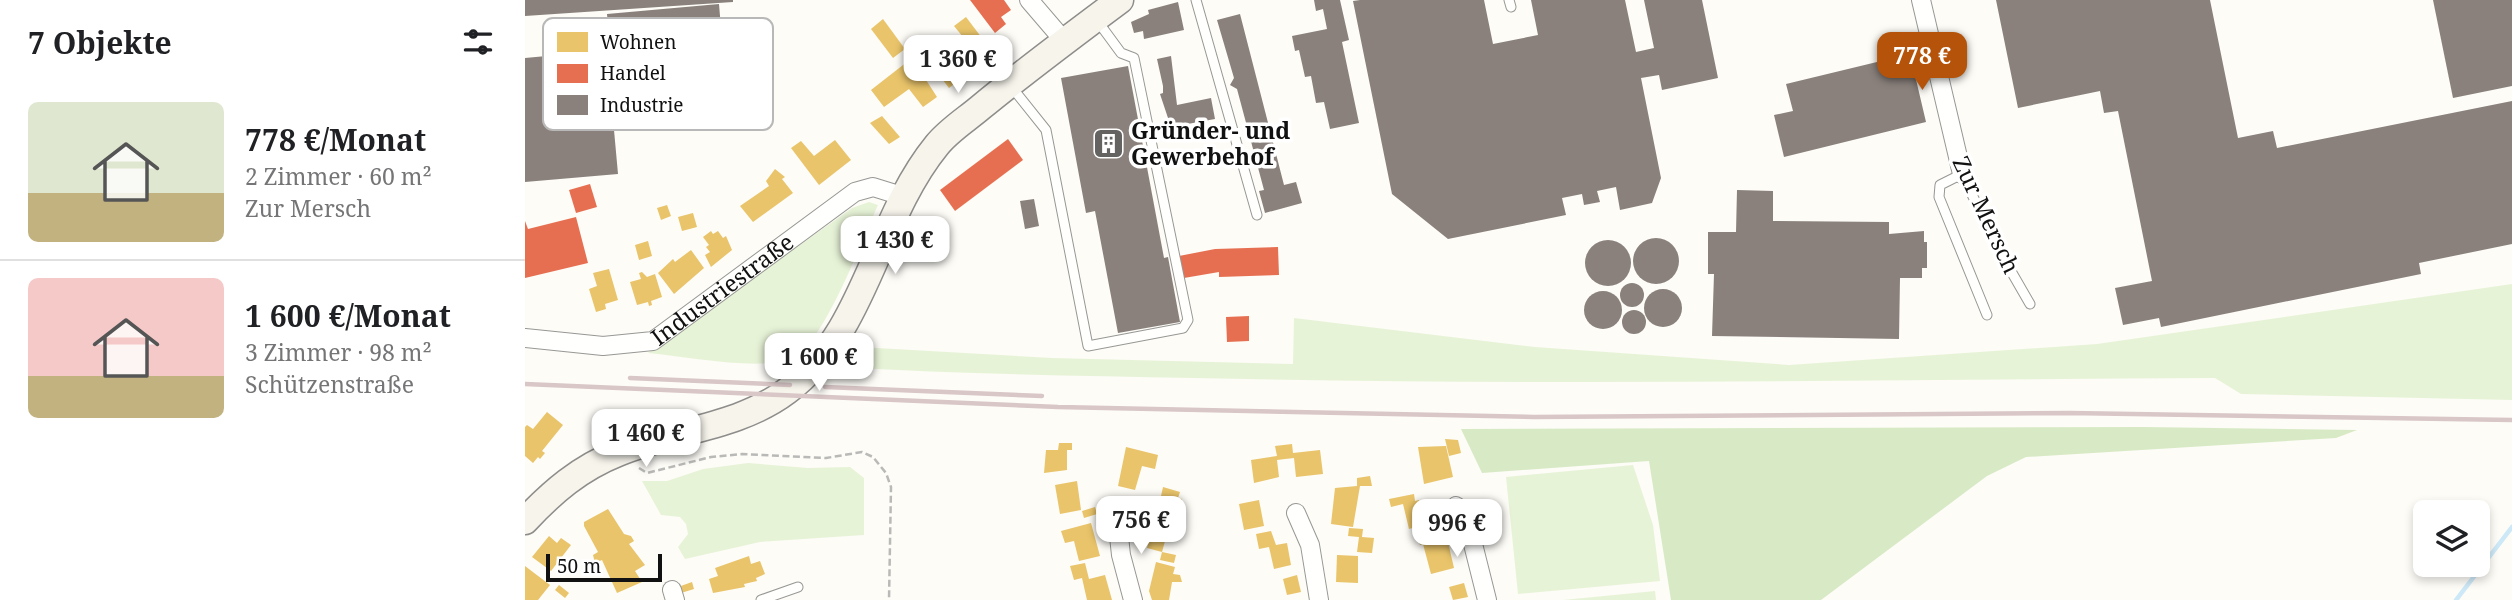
<!DOCTYPE html>
<html lang="de">
<head>
<meta charset="utf-8">
<style>
	body { margin:0; font-family:"Noto Serif",serif; background:#f2f2f2; color:#202124; height:100vh; display:flex; flex-direction:column; font-size:26px; white-space:nowrap }
	* { box-sizing:border-box; margin:0 }
	p { font-size:23px; color:#757577 }
	.icon { flex:none; width:38px; height:38px; fill:none; stroke:currentColor; stroke-width:2; stroke-linecap:round; stroke-linejoin:round }
	.map { position:relative; flex:1; overflow:hidden }
	.panel { display:flex; flex-direction:column; background:#fff; width:525px }
	.panel>* { flex:none }
	.fabs { position:absolute; left:1888px; top:500px; display:grid; gap:14px }
	.fabs a { display:grid; place-items:center; width:77px; height:77px; border-radius:10px; background:#fff; box-shadow:0 4px 10px #0003; font-size:35px }
	.scale { position:absolute; left:21px; bottom:18px; width:116px; box-sizing:border-box; padding-left:7px; border:4px solid #111; border-top:0; font-size:19px; line-height:24px; white-space:nowrap; color:#111; -webkit-text-stroke:5px #fff; paint-order:stroke }
	.price { position:absolute; translate:-50% -60px; padding:0 16px; border-radius:14px; background:#fff; color:#222; font-size:23px; line-height:46px; filter:drop-shadow(0 2px 4px #0008) }
	.price::after { content:''; position:absolute; left:50%; top:42px; width:21px; height:16px; margin-left:-10px; background:inherit; clip-path:polygon(0 0,100% 0,50% 100%) }
	.price.current { background:#b45309; color:#fff }
	ul { padding:0; list-style:none }
	li { display:flex; align-items:center; gap:21px; height:175px; padding:0 28px }
	li+li { border-top:2px solid #e0e0e0 }
	li span { display:grid; place-items:center; flex:none; width:196px; height:140px; border-radius:10px; color:#555 }
	li>.icon { margin-inline-start:auto }
	span .icon { width:84px; height:84px; fill:#fffc; stroke-width:1 }
	li b { font-size:30px }
	h2 { display:flex; justify-content:space-between; align-items:center; height:84px; padding:0 28px; font-size:30px }
	main { display:flex; flex:1; min-height:0 }
	.map>svg:first-child { display:block }
	.green { fill:#e7f3d7 }
	.forest { fill:#d8eac5 }
	.homes { fill:#e9c46a }
	.shops { fill:#e76f51 }
	.industry { fill:#8a817c }
	.lines { fill:none; stroke-linecap:round; stroke-linejoin:round }
	.stream { stroke:#cde8f7; stroke-width:4.5 }
	.lane-casing { stroke:#979795; stroke-width:11 }
	.street-casing { stroke:#979795; stroke-width:20 }
	.secondary-casing { stroke:#8e8d8b; stroke-width:29 }
	.path { stroke:#b9b9b8; stroke-width:2.5; stroke-dasharray:7 3.5; stroke-linecap:butt }
	.lane { stroke:#fffffe; stroke-width:9 }
	.street { stroke:#fffffe; stroke-width:18 }
	.secondary { stroke:#f6f4eb; stroke-width:26 }
	.rail { stroke:#d9c6c7; stroke-width:4.5 }
	.labels { text-anchor:middle; stroke-width:7; stroke-linejoin:round; paint-order:stroke }
	.poi-label { font-size:23px; font-weight:bold; fill:#111; stroke:#fff; text-anchor:start }
	.street-label { font-size:23px; fill:#111; stroke:#fff }
	.key { fill:#fff; stroke:#b8b8b8; stroke-width:2 }
	.key-label { font-size:19px; fill:#111 }
</style>
</head>
<body>
<main>
<section class="panel">
<h2>7 Objekte<svg class="icon" aria-label="filters" viewBox="0 0 24 24"><path d="M4 7h16M4 17h16"/><circle cx="9" cy="7" r="2"/><circle cx="15" cy="17" r="2"/></svg></h2>
<ul>
<li><span style="background:linear-gradient(#dfe7d0 65%,#c2b280 0)"><svg class="icon" aria-label="home" viewBox="0 0 24 24"><path d="M3 11l9-7 9 7M6 9v11h12V9"/></svg></span><div><b>778 €/Monat</b><p>2 Zimmer · 60 m²</p><p>Zur Mersch</p></div></li>
<li><span style="background:linear-gradient(#f6c9c9 70%,#c2b280 0)"><svg class="icon" aria-label="home" viewBox="0 0 24 24"><path d="M3 11l9-7 9 7M6 9v11h12V9"/></svg></span><div><b>1 600 €/Monat</b><p>3 Zimmer · 98 m²</p><p>Schützenstraße</p></div></li>
</ul>
</section>
<div class="map">
<svg width="1987" height="600" viewBox="0 0 1987 600">
	<rect width="100%" height="100%" fill="#fdfcf7"/>
	<g class="green">
		<path d="M344 202 353 205C338 237 296 353 262 361 222 369 165 357 123 353L327 208Z"/>
		<path d="M1987 284V400L1716 394 1690 378C1350 380 1010 386 669 378 552 376 435 374 318 367L334 347 527 358 768 364 769 318 1010 347 1264 365 1572 344Z"/>
		<path d="M223 463 283 468 325 467 339 478V535L235 542 160 559 153 547 163 534 161 524 155 517 136 515 117 481H142L178 469Z"/>
		<path d="M1108 465 1128 525 1135 581 993 594 981 477Z"/>
		<path d="M1130 591 1131 600H1038Z"/>
	</g>
	<path class="forest" d="M1619 427 1832 430 1811 438 1501 457 1462 476 1296 600H1146L1124 461 957 473 936 429Z"/>
	<g class="homes">
		<path d="M441 17 469 54 448 71 438 59 443 55 433 41 438 37 429 26Z"/>
		<path d="M358 19 380 49 368 58 346 29Z"/>
		<path d="M416 42 441 75 424 88 407 66 415 60 407 49Z"/>
		<path d="M387 58 412 97 398 107 384 89 359 107 346 90Z"/>
		<path d="M357 116 375 137 364 144 345 123Z"/>
		<path d="M310 140 326 160 294 185 266 148 276 141 289 156Z"/>
		<path d="M250 169 260 177 257 179 268 193 228 222 215 206 244 186 241 181Z"/>
		<path d="M142 205 146 216 136 220 132 208Z"/>
		<path d="M168 213 172 227 157 231 153 217Z"/>
		<path d="M186 231 188 234 193 231 198 238 201 236 207 250 186 267 180 255 185 252 181 247 184 245 178 237Z"/>
		<path d="M123 241 127 256 114 260 110 245Z"/>
		<path d="M166 250 179 268 149 294 133 273 148 259 150 262Z"/>
		<path d="M84 269 93 300 80 304 81 309 71 312 64 289 72 286 68 273Z"/>
		<path d="M117 272 122 277 130 274 137 297 126 301 127 305 124 306 123 302 112 305 105 282 116 279 114 273Z"/>
		<path d="M22 412 38 425 17 451 20 453 15 459 13 457 8 463 0 456V427L2 425 8 429Z"/>
		<path d="M920 439 933 440 936 453 924 456Z"/>
		<path d="M534 443H547V450H542V470L519 473 521 450H533Z"/>
		<path d="M767 444 768 453 795 450 798 474 771 477 769 458 760 459 752 460 754 477 729 483 726 460 752 456 750 446Z"/>
		<path d="M921 446 928 477 899 484 893 447Z"/>
		<path d="M601 447 633 455 630 469 617 466 610 490 593 486Z"/>
		<path d="M845 476 847 486H835L828 527 806 524 810 488 832 486V478Z"/>
		<path d="M552 481 556 510 535 514 530 485Z"/>
		<path d="M638 487 655 492 653 498 657 499 646 542 640 541 637 552 622 548 625 536 627 537Z"/>
		<path d="M889 494 890 501 894 500 900 524 884 529 878 504 866 507 864 499Z"/>
		<path d="M734 500 739 526 719 530 714 504Z"/>
		<path d="M570 507 572 514 559 518 557 511Z"/>
		<path d="M83 509 99 534 106 536 109 541 104 544 120 565 110 571 117 582 92 593 77 560 70 563 68 555 73 552 59 526V522Z"/>
		<path d="M566 523 575 556 554 561 549 541 540 543 536 531Z"/>
		<path d="M824 528 838 529 837 537 849 538 847 553 832 552 834 537 823 536Z"/>
		<path d="M906 530 908 542 922 538 929 568 906 574 898 544 895 545 892 534Z"/>
		<path d="M746 531 751 545 762 543 766 565 749 569 744 547 734 549 731 534Z"/>
		<path d="M24 536 32 543 36 538 46 545 26 571 7 557Z"/>
		<path d="M637 552 651 555 649 563 635 560Z"/>
		<path d="M812 555 833 556V583L811 582Z"/>
		<path d="M224 556 226 564 235 561 240 574 231 578 232 581 219 584 220 587 188 593 184 579 193 576 190 568Z"/>
		<path d="M631 562 650 567 648 574 655 575 657 582H647L644 600H627L624 591Z"/>
		<path d="M560 563 564 579 580 575 587 600H562L557 578 549 580 545 566Z"/>
		<path d="M0 566 25 585 13 600H0Z"/>
		<path d="M772 575 776 592 762 595 758 579Z"/>
		<path d="M167 582 169 589 156 593 153 587Z"/>
		<path d="M939 583 943 597 928 600 924 587Z"/>
		<path d="M34 585 44 593 40 598 30 590Z"/>
	</g>
	<g class="shops">
		<path d="M445 0H479L486 10 476 17 481 24 470 33Z"/>
		<path d="M483 139 498 160 430 211 415 190Z"/>
		<path d="M65 184 72 207 51 213 44 190Z"/>
		<path d="M51 217 63 263 0 278V221L3 229Z"/>
		<path d="M753 247 754 275 694 277V272L659 278 654 256 690 249Z"/>
		<path d="M724 316V341L702 342 701 317Z"/>
	</g>
	<g class="industry">
		<path d="M0 0H208V2L0 16Z"/>
		<path d="M789 0H815L824 40 817 42 834 123 805 129 799 102 791 103 786 76 780 77 774 50 770 51 767 36 802 29 798 9 791 11Z"/>
		<path d="M835 0H959L968 44 1013 35 1006 0H1100L1111 52 1129 48 1119 0H1177L1193 78 1137 90 1134 75 1116 78 1136 178 1127 203 1095 210 1091 187 1072 191 1075 202 1059 205 1057 194 1037 198 1041 215 923 239 867 194 828 1Z"/>
		<path d="M1471 0H1685L1713 138 1748 131 1752 148 1987 101V244L1894 263 1896 274 1636 327 1634 318 1598 325 1590 288 1627 281 1593 111 1579 113 1575 91 1493 108Z"/>
		<path d="M1908 0H1987V86L1928 98Z"/>
		<path d="M653 2 659 30 619 39 618 31 609 33 606 22 624 14 623 10Z"/>
		<path d="M194 4 202 101 90 110 82 14Z"/>
		<path d="M715 14 759 185 771 182 777 203 740 213 734 191 739 190 712 89 705 85 709 78 692 20Z"/>
		<path d="M1385 54 1401 122 1259 157 1249 115 1268 111 1261 84Z"/>
		<path d="M32 55 33 68 83 64 93 174 0 182V58Z"/>
		<path d="M646 56 652 105 686 98 690 119 646 127 635 94 638 93V86L632 59Z"/>
		<path d="M603 66 639 258 643 257 655 322 593 333 570 211 561 213 536 78Z"/>
		<path d="M1212 190 1248 191V221L1364 222V234L1399 231V242H1402V268H1397V278H1375L1374 339 1187 336 1189 274H1183V232H1211Z"/>
		<path d="M509 199 514 226 500 229 495 201Z"/>
		<circle cx="1131" cy="261" r="23"/>
		<circle cx="1083" cy="263" r="23"/>
		<circle cx="1107" cy="295" r="12"/>
		<circle cx="1138" cy="308" r="19"/>
		<circle cx="1078" cy="310" r="19"/>
		<circle cx="1109" cy="322" r="12"/>
	</g>
	<g class="lines">
		<path class="stream" d="M1931 600 1987 527"/>
		<defs>
			<g id="lane">
				<path d="M671 0 732 215"/>
				<path d="M984 0 986 7"/>
				<path d="M485 85 521 130 563 346 658 328 663 320 609 58 596 53 571 19"/>
				<path d="M1462 315 1414 197 1415 185 1437 174 1475 252 1505 304"/>
				<path d="M236 600 273 587"/>
			</g>
			<g id="street">
				<path d="M504 0 540 42"/>
				<path d="M1396 0 1437 174"/>
				<path id="s1" d="M0 338 78 346 128 341 330 192 348 187 377 196"/>
				<path d="M931 506 945 532 962 600"/>
				<path d="M771 513 785 545 794 600"/>
				<path d="M592 518 596 555 608 600"/>
				<path d="M147 590 150 600"/>
			</g>
			<path id="secondary" d="M0 521C27 492 55 468 93 453 148 430 213 428 262 391 343 330 350 221 412 145 424 130 442 119 456 107 501 70 548 35 595 0"/>
		</defs>
		<use href="#lane" class="lane-casing"/>
		<use href="#street" class="street-casing"/>
		<use href="#secondary" class="secondary-casing"/>
		<path class="path" d="M114 468 122 473 186 457 217 454 301 458 337 452 348 457 361 473 366 487 364 600"/>
		<use href="#lane" class="lane"/>
		<use href="#street" class="street"/>
		<use href="#secondary" class="secondary"/>
		<g class="rail">
			<path d="M105 378 265 385"/>
			<path d="M0 384 533 407 1009 417 1545 413 1987 420"/>
			<path d="M300 387 517 396"/>
		</g>
	</g>
	<defs>
		<symbol id="building-square" viewBox="-11 -11 22 22"><rect x="-9" y="-9" width="18" height="18" rx="4" fill="#646362" stroke="#fff"/><path d="M-4-6H4V6H1V3H-1V6H-4ZM-2.5-4.3h1.7v1.8h-1.7ZM.8-4.3h1.7v1.8H.8ZM-2.5-1h1.7V.8h-1.7ZM.8-1h1.7V.8H.8Z" fill="#fff"/></symbol>
	</defs>
	<g fill-rule="evenodd">
		<use href="#building-square" x="566" y="126" width="35" height="35"/>
	</g>
	<g class="labels">
		<g class="poi-label">
			<text x="606" y="139">Gründer- und<tspan x="606" dy="26">Gewerbehof</tspan></text>
		</g>
		<g class="street-label">
			<text transform="translate(1461 215) rotate(65)" y="8">Zur Mersch</text>
			<text dy="8" stroke="none"><textPath href="#s1" startOffset="215">Industriestraße</textPath></text>
		</g>
	</g>
	<rect x="18" y="18" width="230" height="112" rx="10" class="key"/>
	<rect x="32" y="32" width="31" height="20" fill="#e9c46a"/>
	<rect x="32" y="64" width="31" height="19" fill="#e76f51"/>
	<rect x="32" y="95" width="31" height="20" fill="#8a817c"/>
	<g class="key-label">
		<text x="75" y="49">Wohnen</text>
		<text x="75" y="80">Handel</text>
		<text x="75" y="112">Industrie</text>
	</g>
</svg>
<div class="fabs">
<a><svg class="icon" aria-label="layers" viewBox="0 0 24 24"><path d="M12 4l9 5-9 5-9-5zM3 14l9 5 9-5"/></svg></a>
</div>
<div class="scale">50 m</div>
<b class="price current" style="left:1397px;top:92px">778 €</b>
<b class="price" style="left:433px;top:95px">1 360 €</b>
<b class="price" style="left:370px;top:276px">1 430 €</b>
<b class="price" style="left:294px;top:393px">1 600 €</b>
<b class="price" style="left:121px;top:469px">1 460 €</b>
<b class="price" style="left:616px;top:556px">756 €</b>
<b class="price" style="left:932px;top:559px">996 €</b>
</div>
</main>
</body>
</html>
